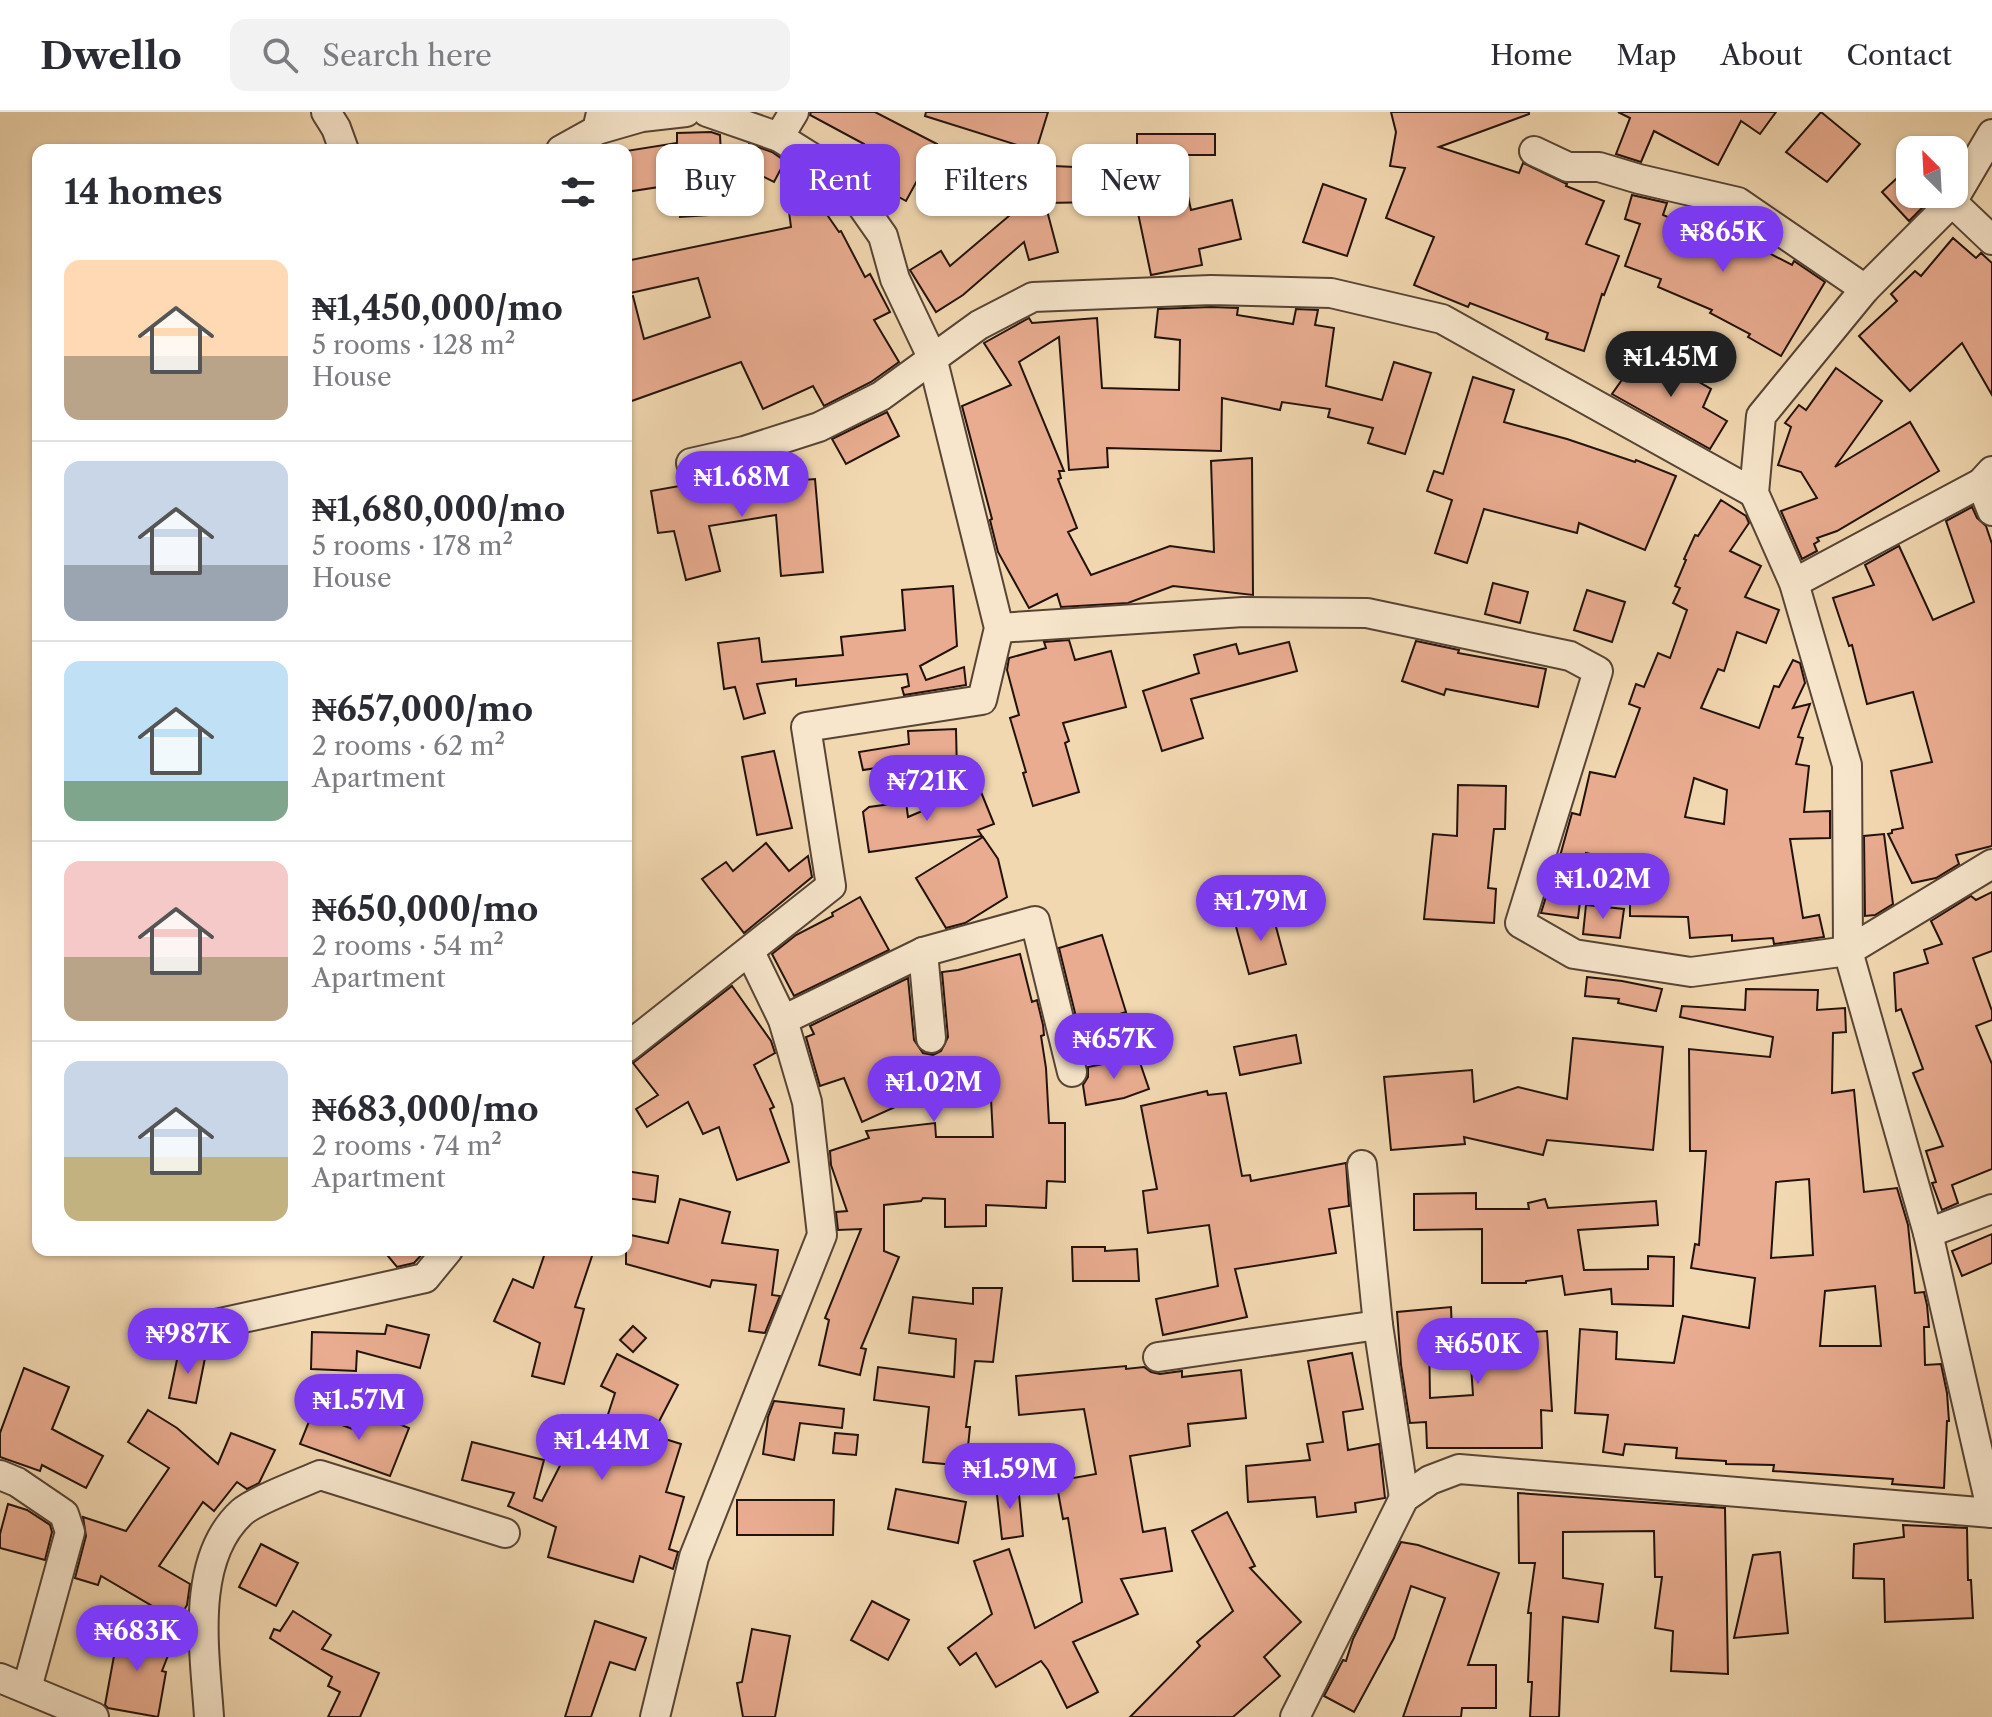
<!DOCTYPE html>
<html lang="en">
<head>
<meta charset="utf-8">
<style>
	body { margin:0; font-family:"Libre Caslon Text",serif; background:#f2f2f3; color:#2b2b33; height:100vh; display:flex; flex-direction:column; font-size:30px; white-space:nowrap }
	* { box-sizing:border-box; margin:0 }
	p { font-size:26px; color:#7c7c81 }
	.icon { flex:none; width:44px; height:44px; fill:none; stroke:currentColor; stroke-width:2; stroke-linecap:round; stroke-linejoin:round }
	.map { position:relative; flex:1; overflow:hidden }
	.drawer { position:absolute; left:32px; top:32px; width:600px; height:1112px; display:flex; flex-direction:column; background:#fff; border-radius:16px; box-shadow:0 2px 6px #0004 }
	.drawer>* { flex:none }
	.top-card { position:absolute; left:656px; top:32px; width:760px; height:72px; display:flex; gap:16px }
	.needle { width:52px; rotate:336deg }
	.tools { position:absolute; left:1896px; top:24px; display:grid; gap:16px }
	.tools a { display:grid; place-items:center; width:72px; height:72px; border-radius:16px; background:#fff; box-shadow:0 2px 6px #0004; font-size:40px }
	.price { position:absolute; translate:-50% -68px; padding:0 18px; border-radius:28px; background:#7c3aed; color:#fff; font-size:26px; line-height:52px; filter:drop-shadow(0 2px 4px #0008) }
	.price::after { content:''; position:absolute; left:50%; top:48px; width:24px; height:18px; margin-left:-12px; background:inherit; clip-path:polygon(0 0,100% 0,50% 100%) }
	.price.selected { background:#222; color:#fff }
	ul { padding:0; list-style:none }
	li { display:flex; align-items:center; gap:24px; height:200px; padding:0 32px }
	li+li { border-top:2px solid #e1e1e2 }
	li span { display:grid; place-items:center; flex:none; width:224px; height:160px; border-radius:16px; color:#555 }
	li>.icon { margin-inline-start:auto }
	span .icon { width:96px; height:96px; fill:#fffc; stroke-width:1 }
	li b { font-size:34px }
	h2 { display:flex; justify-content:space-between; align-items:center; height:96px; padding:0 32px; font-size:34px }
	.chip { padding:0 28px; border-radius:16px; background:#fff; box-shadow:0 2px 6px #0004; font-size:28px; line-height:72px }
	.chip.selected { background:#7c3aed; color:#fff }
	header { display:flex; align-items:center; gap:48px; box-sizing:border-box; height:112px; padding:0 40px; background:#fff; border-bottom:2px solid #e1e1e2 }
	header strong { font-size:38px }
	nav { display:flex; gap:44px; margin-inline-start:auto; font-size:28px }
	.search { width:560px; height:72px; background:#f2f2f3; display:flex; align-items:center; gap:20px; box-sizing:border-box; padding:0 28px; border-radius:16px; color:#7c7c81; font-size:30px }
	.map>svg:first-child { display:block }
	.building { fill:#e9ac90; stroke:#23120c; stroke-width:2; fill-rule:evenodd }
	.lines { fill:none; stroke-linecap:round; stroke-linejoin:round }
	.minor-casing { stroke:#574435; stroke-width:32 }
	.minor { stroke:#f7e6cc; stroke-width:28 }
</style>
</head>
<body>
<header>
<strong>Dwello</strong>
<div class="search"><svg class="icon" aria-label="search" viewBox="0 0 24 24"><circle cx="10" cy="10" r="6"/><path d="M15 15l6 6"/></svg>Search here</div>
<nav><a>Home</a><a>Map</a><a>About</a><a>Contact</a></nav>
</header>
<div class="map">
<svg width="1992" height="1605" viewBox="0 0 1992 1605">
	<rect width="100%" height="100%" fill="#f2d8b1"/>
	<filter id="stains"><feTurbulence type="fractalNoise" baseFrequency=".0025" numOctaves="4"/><feColorMatrix values="0 0 0 0 .2 0 0 0 0 .09 0 0 0 0 .02 0 0 0 .5 -.17"/></filter>
	<radialGradient id="worn" r=".72"><stop offset=".6" stop-color="#630" stop-opacity="0"/><stop offset="1" stop-color="#630" stop-opacity=".3"/></radialGradient>
	<g class="building">
		<path d="M811 0H875L937 32 906 89 872 70 877 61 855 49 864 32 810 3Z"/>
		<path d="M926 0H1048L1036 39 925 4Z"/>
		<path d="M1391 0H1529V2L1439 35 1519 61 1523 51 1567 72 1566 74 1604 89 1586 132 1619 144 1604 183 1602 182 1584 239 1546 227 1548 221 1470 191 1468 195 1414 173 1434 125 1386 106 1405 56 1390 54 1396 20Z"/>
		<path d="M1618 0H1776L1760 22 1741 9 1718 53 1654 19 1641 50 1616 42 1630 6Z"/>
		<path d="M1821 0 1860 32 1827 70 1786 40Z"/>
		<path d="M711 20 720 23 724 102 680 105 679 72 626 80V39L677 31V21Z"/>
		<path d="M1137 22H1215V43H1179L1191 98 1232 88 1241 127 1199 137 1202 153 1151 163 1130 63 1137 61Z"/>
		<path d="M749 32 772 40 785 49 774 70 738 52Z"/>
		<path d="M1032 53 1096 56V70L1102 69V90L1045 91 1058 140 1029 148 1024 130 963 183 936 200 910 158 941 139 950 154 1023 92 974 93 973 54Z"/>
		<path d="M1910 54V82H1918L1927 91 1909 109 1882 80Z"/>
		<path d="M1323 72 1366 87 1347 144 1303 130Z"/>
		<path d="M810 78 839 120 841 119 865 165 870 162 890 200 874 208 899 250 871 270 824 294 813 274 763 297 741 250 626 291V185L633 184 644 227 710 205 698 166 626 182V149L791 115 788 92Z"/>
		<path d="M1632 83 1667 91 1663 103 1714 125 1724 104 1731 106 1745 116 1740 126 1792 153 1794 149 1825 170 1781 244 1748 225 1750 222 1710 201 1712 198 1658 175 1661 167 1625 154 1640 112 1625 107Z"/>
		<path d="M1953 126 1976 146 1981 141 1992 151V283L1962 231 1910 279 1859 224 1897 189 1891 182 1915 159 1921 164Z"/>
		<path d="M1211 195 1238 196 1237 203 1293 212 1296 197 1318 198 1315 213 1334 216 1326 274 1382 288 1394 250 1431 261 1405 342 1368 331 1373 316 1328 305 1330 297 1282 290 1280 298 1222 286 1221 339 1107 336 1108 355 1069 358 1059 225 1019 250 1064 359H1059L1061 366 1058 367 1077 416 1068 420 1091 463 1170 434 1214 440 1211 349 1252 346 1253 483 1173 474 1128 491 1061 495 1057 482 1029 496 998 440 990 408 992 407 962 294 1011 273 984 231 1029 206 1032 211 1097 206 1102 276 1179 278 1180 228 1155 225 1158 197Z"/>
		<path d="M1643 238 1711 277 1703 295 1727 309 1710 337 1612 282Z"/>
		<path d="M1836 256 1882 289 1835 355 1910 310 1939 359 1837 419 1817 426 1819 429 1814 432 1817 439 1802 447 1781 399 1817 386 1801 360 1778 353 1791 315 1785 311 1799 293 1806 298Z"/>
		<path d="M1473 265 1514 278 1504 310 1567 327 1635 350 1636 348 1676 364 1645 438 1579 411 1577 421 1484 397 1467 451 1435 441 1452 388 1427 379 1434 359 1443 362Z"/>
		<path d="M887 300 899 324 846 352 832 327Z"/>
		<path d="M748 356 750 362 762 360 764 371 815 367 823 460 781 464 776 403 709 414 720 459 686 468 674 419 658 421 651 379 730 365 729 360Z"/>
		<path d="M1721 388 1746 404 1749 411 1730 439 1761 454 1745 485 1779 498 1766 531 1737 520 1724 559 1718 557 1701 596 1759 616 1774 574 1779 575 1793 548 1800 551 1805 571 1793 596 1810 592 1798 625 1803 626 1796 652 1809 654 1804 700 1830 699V726L1790 727 1803 806 1819 803 1824 825 1774 832 1773 826 1732 829V823L1690 826 1688 805 1630 804V751L1586 741 1578 806 1541 801 1553 762H1555L1572 701 1580 703 1590 660 1615 665 1640 596 1629 592 1636 572 1644 575 1658 541 1670 546 1687 498 1673 491 1680 476 1675 474 1686 448 1684 447 1695 423 1698 424ZM1694 666 1727 678 1724 712 1685 705Z"/>
		<path d="M1972 395 1977 406 1986 414 1992 432V734L1956 743 1959 752 1936 766 1912 771 1888 722 1892 721V718L1903 716 1891 659 1932 650 1913 580 1867 592 1852 533 1849 534 1833 486 1874 473 1865 453 1899 434 1933 508 1974 490 1946 409Z"/>
		<path d="M1493 471 1528 480 1520 511 1485 502Z"/>
		<path d="M953 474 957 534 920 554 926 568 964 555 966 573 904 583 902 576 909 574 907 562 796 574V567L757 572 765 601 744 607 735 575 724 577 718 531 759 526 762 550 843 543 841 525 905 518 902 478Z"/>
		<path d="M1587 478 1625 490 1612 530 1574 518Z"/>
		<path d="M1069 528 1075 548 1111 539 1126 595 1063 611 1069 629 1065 631 1079 680 1033 694 1023 661 1026 660 1010 606 1019 603 1007 558 1009 546 1046 536 1044 530Z"/>
		<path d="M1416 529 1459 538 1458 541 1546 557 1538 595 1446 577 1444 583 1402 569Z"/>
		<path d="M1289 530 1297 559 1191 587 1203 626 1162 639 1143 579 1199 561 1194 543 1236 532 1239 542Z"/>
		<path d="M956 617 957 661 910 662 909 651 863 658 859 640 909 632 908 619Z"/>
		<path d="M774 639 792 716 757 723 742 645Z"/>
		<path d="M1458 673 1506 674 1505 717H1494L1488 776 1496 777 1494 811 1424 807 1433 722 1457 724Z"/>
		<path d="M979 675 994 712 978 718 982 724 869 740 863 700 869 695 906 690 908 705Z"/>
		<path d="M1884 722 1893 792 1875 803 1865 804 1864 724Z"/>
		<path d="M983 725 998 747 1007 785 965 811 946 816 916 766Z"/>
		<path d="M766 731 789 759 808 744 812 765 744 821 702 767 726 750 733 759Z"/>
		<path d="M1992 780V839L1973 846 1992 899V908L1976 914 1992 952V1057L1952 1073 1958 1091 1942 1098 1932 1071 1936 1070 1926 1039 1943 1034 1913 961 1923 957 1901 897 1896 899 1894 861 1928 851 1924 838 1942 832 1931 809 1971 784 1976 788Z"/>
		<path d="M860 785 889 838 794 884 772 842 796 823 833 804 832 801Z"/>
		<path d="M1586 793 1624 797 1620 826 1583 822Z"/>
		<path d="M1272 800 1286 852 1249 862 1235 811Z"/>
		<path d="M1102 823 1126 900 1086 913V910L1078 913 1059 836Z"/>
		<path d="M1020 842 1032 890 1037 888 1043 913 1044 923 1041 924 1046 956 1049 1011H1065V1070L1047 1069 1046 1096 986 1093V1114L945 1115V1087L923 1086 921 1089 884 1093V1139L899 1145 861 1236 866 1237 860 1263 819 1253 829 1208 825 1206 861 1117 838 1118 836 1100 847 1099 831 1053 830 1039 869 1026 866 1019 935 1011 936 1025H993L990 968 937 976 862 1010 844 966 820 974 806 925 814 922 810 914 908 866 914 928 923 941 933 943 941 939 948 925 942 860 958 858Z"/>
		<path d="M1587 865 1622 869 1662 877 1656 899 1618 891 1619 887 1585 884Z"/>
		<path d="M732 874 771 929 775 941 754 953 774 995 770 997 789 1050 737 1068 719 1015 703 1022 688 990 647 1015 636 997 658 983 633 951Z"/>
		<path d="M1746 877 1818 878 1817 898 1845 896 1846 920 1833 921 1832 981 1854 978 1864 1080 1897 1076 1908 1113 1915 1181 1924 1180 1927 1193 1929 1215H1924L1925 1253 1941 1252 1947 1281 1949 1309H1947L1944 1376 1892 1372 1893 1367 1773 1359 1774 1353 1726 1352V1349L1676 1346 1677 1336 1625 1332 1623 1343 1603 1340 1608 1303 1575 1301 1580 1217 1617 1220 1616 1247 1674 1251 1683 1204 1749 1216 1755 1166 1691 1156 1695 1132 1699 1133 1706 1039H1690L1689 937 1770 945 1773 925 1680 905 1682 894 1745 898ZM1809 1067 1813 1143 1771 1146 1776 1070ZM1875 1174 1881 1234H1820L1825 1179Z"/>
		<path d="M1296 923 1301 951 1240 963 1234 935Z"/>
		<path d="M1573 926 1663 935 1653 1038 1547 1028 1543 1043 1464 1025 1465 1032 1391 1038 1384 965 1472 958 1474 990 1518 975 1567 987Z"/>
		<path d="M1138 945 1149 977 1124 986 1086 993 1083 973 1088 965V955Z"/>
		<path d="M1207 979 1208 983 1226 981 1242 1064 1250 1063 1251 1069 1346 1051 1349 1094 1329 1097 1336 1141 1235 1157 1247 1205 1163 1223 1156 1187 1218 1174 1209 1113 1148 1121 1143 1079 1157 1077 1141 994Z"/>
		<path d="M626 1059 658 1064 655 1090 626 1086Z"/>
		<path d="M1476 1081V1097H1529L1528 1091 1545 1087 1548 1096 1656 1089 1658 1113 1578 1118 1584 1158 1648 1157V1144L1674 1145 1673 1194 1612 1192 1611 1177 1565 1183 1562 1164 1526 1169V1171H1482V1117L1414 1118V1082Z"/>
		<path d="M680 1087 730 1100 722 1131 778 1138 772 1183 780 1184 765 1221 749 1219 756 1173 712 1168 710 1175 626 1152V1122L668 1131Z"/>
		<path d="M1992 1122V1151L1962 1164 1952 1139Z"/>
		<path d="M1072 1135H1105V1139L1137 1137 1139 1169H1073Z"/>
		<path d="M383 1138H426L414 1151 397 1155Z"/>
		<path d="M546 1138H594L575 1195 584 1197 564 1272 532 1264 540 1231 494 1209 513 1167 533 1176Z"/>
		<path d="M973 1176H1002L993 1250 975 1249 966 1315H970L966 1354 923 1350 929 1295 874 1288 878 1255 954 1265 956 1227 909 1221 913 1185 973 1192Z"/>
		<path d="M1451 1195 1452 1223H1429L1430 1286 1473 1283 1469 1224 1547 1219 1552 1299 1541 1298 1542 1336H1427L1426 1310 1410 1311 1401 1253 1397 1200Z"/>
		<path d="M387 1213 429 1223 420 1256 357 1239 356 1259 311 1257 312 1220 385 1222Z"/>
		<path d="M633 1214 646 1226 633 1240 620 1228Z"/>
		<path d="M182 1237 206 1241 196 1291 169 1286 179 1238Z"/>
		<path d="M1352 1241 1363 1297 1343 1300 1348 1338 1379 1332 1385 1386 1355 1391 1356 1400 1317 1405 1315 1385 1248 1390 1246 1354 1310 1348 1307 1332 1323 1330 1308 1249Z"/>
		<path d="M617 1242 678 1273 652 1323 681 1332 666 1380 684 1385 669 1437 678 1440 673 1457 640 1444 633 1470 548 1445 556 1415 508 1394 514 1381 462 1368 472 1330 544 1348 534 1386 542 1389 574 1326 597 1336 615 1281 601 1274Z"/>
		<path d="M1126 1254V1257L1144 1255 1151 1260 1160 1262 1182 1259V1265L1241 1258 1246 1306 1188 1312 1190 1334 1130 1344 1143 1420 1165 1416 1172 1459 1121 1467 1138 1502 1073 1530 1098 1580 1067 1596 1048 1558 1041 1549 996 1575 976 1541 960 1553 948 1536 992 1502 974 1449 1009 1437 1035 1516 1082 1490 1068 1406 1063 1407 1056 1369 1096 1362 1084 1297 1019 1303 1016 1264Z"/>
		<path d="M24 1256 69 1275 52 1317 103 1344 86 1376 42 1353 40 1359 0 1345V1321Z"/>
		<path d="M774 1289 844 1297 842 1316 800 1311 794 1348 763 1342 768 1305Z"/>
		<path d="M148 1298 177 1316 218 1352 231 1321 275 1338 259 1371 247 1377 237 1370 214 1399 203 1390 159 1454 190 1472 187 1493 178 1509 101 1464 98 1473 75 1466 86 1424 83 1405 126 1419 169 1356 128 1330Z"/>
		<path d="M369 1300 409 1316 390 1364 300 1332 312 1302 361 1320Z"/>
		<path d="M835 1321 858 1323 856 1343 833 1341Z"/>
		<path d="M1018 1372 1023 1424 1002 1427 996 1374Z"/>
		<path d="M896 1377 966 1390 958 1431 888 1417Z"/>
		<path d="M1518 1381 1725 1396 1728 1562 1671 1559 1673 1519 1655 1516 1662 1465H1655L1654 1419 1563 1420V1466L1603 1472 1598 1510 1563 1505 1559 1605H1530L1532 1570H1528L1531 1501H1528L1535 1451H1519Z"/>
		<path d="M737 1388H834L833 1423H737Z"/>
		<path d="M8 1392 27 1398 50 1413 52 1420 45 1448 0 1436V1422Z"/>
		<path d="M1227 1400 1255 1454 1250 1456 1301 1510 1264 1545 1280 1564 1233 1605H1130L1200 1534 1197 1530 1233 1499 1192 1419Z"/>
		<path d="M1903 1413 1967 1416 1968 1468H1971L1973 1506 1885 1510 1884 1467 1853 1466 1854 1432 1904 1425Z"/>
		<path d="M1401 1430 1418 1433 1499 1461 1468 1553H1496V1596H1462L1461 1605H1403L1445 1486 1411 1474 1394 1526 1354 1600 1324 1584 1343 1548 1346 1549 1353 1527Z"/>
		<path d="M261 1432 298 1451 276 1494 239 1475Z"/>
		<path d="M1780 1440 1788 1521 1734 1526 1753 1443Z"/>
		<path d="M872 1489 909 1508 888 1548 851 1528Z"/>
		<path d="M293 1499 331 1523 322 1537 379 1561 360 1605H328L340 1580 328 1574 332 1565 270 1526 274 1517 280 1519Z"/>
		<path d="M595 1509 646 1526 635 1558 610 1550 591 1605H565Z"/>
		<path d="M118 1514 172 1533 162 1559 166 1560 158 1605 108 1596 105 1593 116 1533 112 1531Z"/>
		<path d="M752 1517 790 1524 775 1605H743L737 1571 742 1570Z"/>
	</g>
	<g class="lines">
		<defs>
			<g id="minor">
				<path d="M326 0 336 16 344 38"/>
				<path d="M707 0 779 25 794 0"/>
				<path d="M597 18 642 5 686 0"/>
				<path d="M561 38 597 18 601 1"/>
				<path d="M1534 39 1568 55H1599L1639 67 1738 90 1865 177"/>
				<path d="M1952 90 1992 128"/>
				<path d="M691 351 744 339 819 315 881 284 979 213 1033 185 1211 178 1331 181 1442 207 1754 381"/>
				<path d="M1981 371 1992 399"/>
				<path d="M1794 471 1981 371 1992 359"/>
				<path d="M999 516 1243 500 1367 501 1570 544 1598 559 1520 811 1574 842 1691 860 1848 839 1847 653 1794 471 1754 381 1761 304 1865 177 1952 90 1992 22"/>
				<path d="M1992 752 1848 839 1928 1121 1992 1401"/>
				<path d="M923 840 931 926"/>
				<path d="M783 908 923 840 1035 809 1072 960"/>
				<path d="M626 936 831 774 806 615 982 588 999 516 932 245 895 167 883 124 841 64 779 25"/>
				<path d="M1362 1053 1378 1213 1404 1386"/>
				<path d="M1928 1121 1992 1097"/>
				<path d="M175 1221 425 1166 448 1138"/>
				<path d="M1158 1245 1378 1213"/>
				<path d="M0 1363 17 1370 64 1402 70 1420 27 1576"/>
				<path d="M0 1566 94 1605"/>
				<path d="M209 1605C205 1542 189 1448 242 1400 254 1389 302 1371 320 1363L505 1421"/>
				<path d="M655 1605 694 1445 822 1123 807 990 783 908 750 840"/>
				<path d="M1295 1605 1404 1386 1430 1368 1459 1357 1992 1401"/>
			</g>
		</defs>
		<use href="#minor" class="minor-casing"/>
		<use href="#minor" class="minor"/>
	</g>
	<rect width="100%" height="100%" filter="url(#stains)"/>
	<rect width="100%" height="100%" fill="url(#worn)"/>
</svg>
<div class="tools">
<a><svg class="needle" viewBox="-14 -14 28 28"><path d="M0-13l5 13h-10z" fill="#e53935"/><path d="M0 13l5-13h-10z" fill="#7c7c81"/></svg></a>
</div>
<b class="price" style="left:1723px;top:162px">₦865K</b>
<b class="price selected" style="left:1671px;top:287px">₦1.45M</b>
<b class="price" style="left:742px;top:407px">₦1.68M</b>
<b class="price" style="left:927px;top:711px">₦721K</b>
<b class="price" style="left:1603px;top:809px">₦1.02M</b>
<b class="price" style="left:1261px;top:831px">₦1.79M</b>
<b class="price" style="left:1114px;top:969px">₦657K</b>
<b class="price" style="left:934px;top:1012px">₦1.02M</b>
<b class="price" style="left:188px;top:1264px">₦987K</b>
<b class="price" style="left:1478px;top:1274px">₦650K</b>
<b class="price" style="left:359px;top:1330px">₦1.57M</b>
<b class="price" style="left:602px;top:1370px">₦1.44M</b>
<b class="price" style="left:1010px;top:1399px">₦1.59M</b>
<b class="price" style="left:137px;top:1561px">₦683K</b>
<div class="top-card">
<a class="chip">Buy</a>
<a class="chip selected">Rent</a>
<a class="chip">Filters</a>
<a class="chip">New</a>
</div>
<section class="drawer">
<h2>14 homes<svg class="icon" aria-label="filters" viewBox="0 0 24 24"><path d="M4 7h16M4 17h16"/><circle cx="9" cy="7" r="2"/><circle cx="15" cy="17" r="2"/></svg></h2>
<ul>
<li><span style="background:linear-gradient(#ffd9b3 60%,#b9a48a 0)"><svg class="icon" aria-label="home" viewBox="0 0 24 24"><path d="M3 11l9-7 9 7M6 9v11h12V9"/></svg></span><div><b>₦1,450,000/mo</b><p>5 rooms · 128 m²</p><p>House</p></div></li>
<li><span style="background:linear-gradient(#c9d6e8 65%,#9aa5b1 0)"><svg class="icon" aria-label="home" viewBox="0 0 24 24"><path d="M3 11l9-7 9 7M6 9v11h12V9"/></svg></span><div><b>₦1,680,000/mo</b><p>5 rooms · 178 m²</p><p>House</p></div></li>
<li><span style="background:linear-gradient(#bfe0f5 75%,#7fa58c 0)"><svg class="icon" aria-label="home" viewBox="0 0 24 24"><path d="M3 11l9-7 9 7M6 9v11h12V9"/></svg></span><div><b>₦657,000/mo</b><p>2 rooms · 62 m²</p><p>Apartment</p></div></li>
<li><span style="background:linear-gradient(#f6c9c9 60%,#b9a48a 0)"><svg class="icon" aria-label="home" viewBox="0 0 24 24"><path d="M3 11l9-7 9 7M6 9v11h12V9"/></svg></span><div><b>₦650,000/mo</b><p>2 rooms · 54 m²</p><p>Apartment</p></div></li>
<li><span style="background:linear-gradient(#c9d6e8 60%,#c2b280 0)"><svg class="icon" aria-label="home" viewBox="0 0 24 24"><path d="M3 11l9-7 9 7M6 9v11h12V9"/></svg></span><div><b>₦683,000/mo</b><p>2 rooms · 74 m²</p><p>Apartment</p></div></li>
</ul>
</section>
</div>
</body>
</html>
